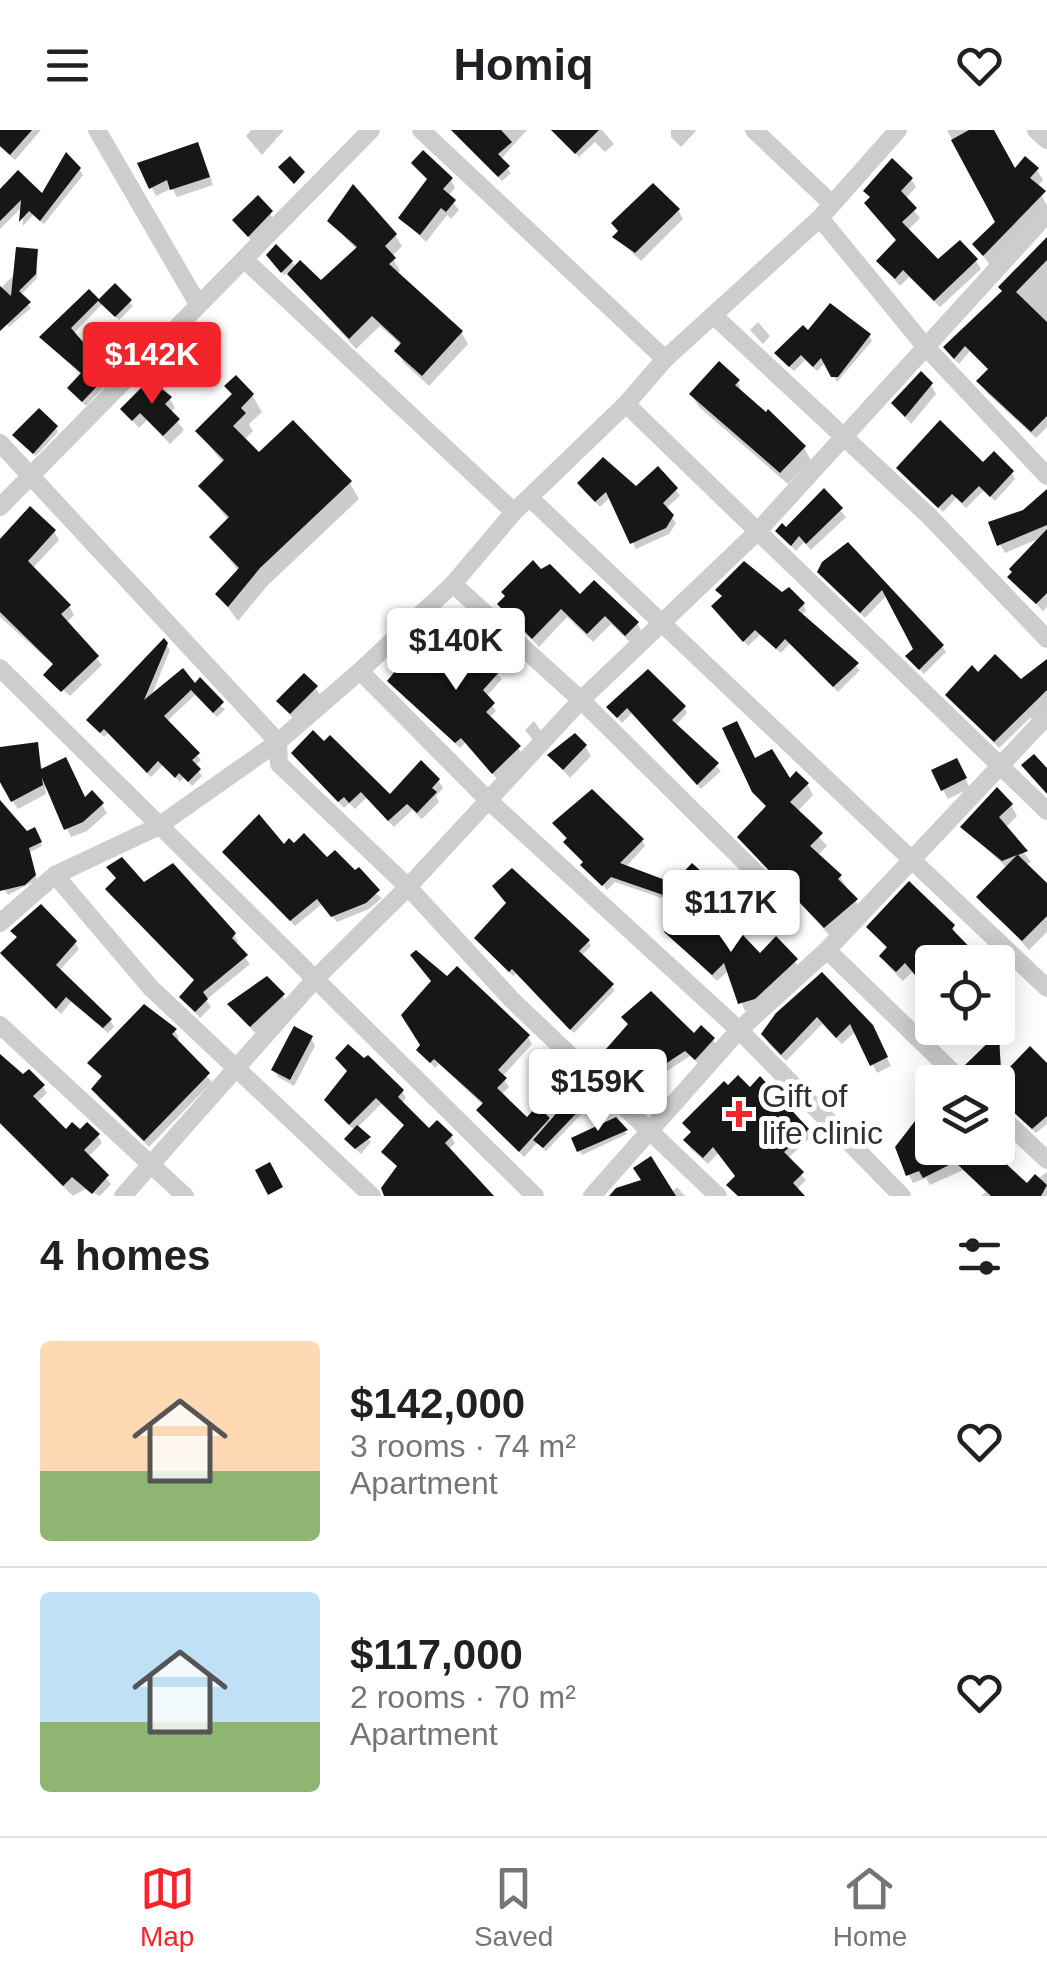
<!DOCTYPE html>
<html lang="en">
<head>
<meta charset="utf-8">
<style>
	body { margin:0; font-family:Arial,sans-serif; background:#f2f2f2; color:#202124; height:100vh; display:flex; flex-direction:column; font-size:38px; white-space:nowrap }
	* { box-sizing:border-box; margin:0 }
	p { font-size:32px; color:#757577 }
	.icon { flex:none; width:55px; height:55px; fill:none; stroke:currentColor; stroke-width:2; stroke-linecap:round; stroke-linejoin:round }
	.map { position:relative; height:1066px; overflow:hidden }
	.details { display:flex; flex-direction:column; background:#fff; flex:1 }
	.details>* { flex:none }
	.tools { position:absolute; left:915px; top:815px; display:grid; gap:20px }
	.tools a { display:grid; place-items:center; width:100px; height:100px; border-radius:10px; background:#fff; box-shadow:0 5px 25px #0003; font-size:50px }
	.price { position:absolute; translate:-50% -85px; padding:0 22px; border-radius:10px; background:#fff; color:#222; font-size:32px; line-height:65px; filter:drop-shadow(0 2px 5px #0008) }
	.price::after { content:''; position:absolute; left:50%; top:60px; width:30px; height:22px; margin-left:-15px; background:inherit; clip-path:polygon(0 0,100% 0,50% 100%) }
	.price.on { background:#f4252a; color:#fff }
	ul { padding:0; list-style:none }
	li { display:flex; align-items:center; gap:30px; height:250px; padding:0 40px }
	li+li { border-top:2px solid #e0e0e0 }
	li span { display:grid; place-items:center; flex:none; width:280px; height:200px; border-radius:10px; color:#555 }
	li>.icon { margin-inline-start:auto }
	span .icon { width:120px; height:120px; fill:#fffc; stroke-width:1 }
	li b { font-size:42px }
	h2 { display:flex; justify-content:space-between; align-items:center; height:120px; padding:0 40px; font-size:42px }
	header { display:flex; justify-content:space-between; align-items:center; height:130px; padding:0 40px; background:#fff; font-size:45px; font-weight:800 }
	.tabs { display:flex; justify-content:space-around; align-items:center; height:140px; border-top:2px solid #e0e0e0; background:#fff; font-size:28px; color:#757577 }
	.tabs a { display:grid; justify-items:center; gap:5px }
	.tabs .on { color:#f4252a }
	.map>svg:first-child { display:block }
	.shadow { fill:#0003 }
	.building { fill:#171717 }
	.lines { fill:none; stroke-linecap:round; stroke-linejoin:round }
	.street { stroke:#cdcdcd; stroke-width:18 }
	.poi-dot { fill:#f4252a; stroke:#fff; stroke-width:4 }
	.labels { text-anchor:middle; stroke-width:10; stroke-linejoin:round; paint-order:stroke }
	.poi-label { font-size:32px; fill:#303030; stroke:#fff; text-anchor:start }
</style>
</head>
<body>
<header><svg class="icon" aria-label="menu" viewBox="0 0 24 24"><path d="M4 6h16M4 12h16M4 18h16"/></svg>Homiq<svg class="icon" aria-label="heart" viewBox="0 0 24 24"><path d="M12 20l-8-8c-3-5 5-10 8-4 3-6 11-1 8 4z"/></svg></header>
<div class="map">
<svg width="1047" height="1066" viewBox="0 0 1047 1066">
	<rect width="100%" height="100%" fill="#fff"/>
	<g class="shadow">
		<path d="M0 0H41L15 30 0 17Z"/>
		<path d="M251 0H284L262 25 246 6Z"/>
		<path d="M479 0H527L500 30 511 43 502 51 466 14Z"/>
		<path d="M552 0H602L614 14 605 22 595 12 579 27Z"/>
		<path d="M671 0H695L696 1 681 17 671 7Z"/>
		<path d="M947 0H992L1014 42 1037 40 1043 50 1037 56 1047 76 990 135 975 115 998 93Z"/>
		<path d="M202 24 213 55 177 67 172 58 156 66 140 35Z"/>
		<path d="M414 34 451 50 455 58 448 66 459 80 451 89 447 85 426 112 401 88 429 51Z"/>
		<path d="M79 39 83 45 44 94 33 85 23 96V76L0 99V62L42 67Z"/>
		<path d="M911 49 916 57 905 69 920 88 907 101 938 133 976 131 981 139 940 177 909 147 900 156 879 131 898 112 866 61Z"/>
		<path d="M258 69 277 93 255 115 235 90Z"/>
		<path d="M678 80 683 89 641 131 616 107Z"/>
		<path d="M330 91 395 105 402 116 392 127 400 141 396 144 461 202 468 214 429 256 404 233 397 221 402 216 380 196 356 219 288 142 284 145 271 129 291 132 321 154 357 120Z"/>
		<path d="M1047 110V297L1036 308 986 262 982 254 990 241 970 221 959 234 950 225Z"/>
		<path d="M37 122V148L20 166 31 178 9 197 0 187V159Z"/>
		<path d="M115 157 133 176 119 190 102 174 73 204 93 228 92 244 104 257 86 276 70 259 82 245 45 212 89 162 99 173Z"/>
		<path d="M758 192 770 206 763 214 750 200Z"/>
		<path d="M808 204 869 205 872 211 837 252 826 232 817 241 805 230 794 241 781 229Z"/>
		<path d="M208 224 210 227 199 239 188 228Z"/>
		<path d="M738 251 743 266 804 318 811 330 788 354 699 277 692 265Z"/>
		<path d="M931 255 936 264 911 294 894 274Z"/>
		<path d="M227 257 252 265 262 282 249 294 253 301 244 310 259 326 350 353 359 369 268 455 238 491 218 464 239 442 212 407 229 391 201 356 224 334 198 302 233 266Z"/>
		<path d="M170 269 175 278 170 282 184 300 170 314 147 290 139 298 123 279Z"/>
		<path d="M56 298 58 302 36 326 18 309Z"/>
		<path d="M983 335 1012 343 1015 349 995 371 984 360 966 378 956 368 943 382 899 339Z"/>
		<path d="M583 359 676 360 680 366 665 379 676 393 669 404 636 419 611 366 600 377Z"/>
		<path d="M824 362 846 387 811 420 804 412 796 421 778 401 786 400Z"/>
		<path d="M1047 362V477L1043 481 1010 448 1043 407 1005 423 1000 414 1024 382Z"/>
		<path d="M54 401 59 410 32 439 69 476 74 485 66 493 102 535 70 566 46 545 55 536 0 487V423Z"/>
		<path d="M848 416 942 516 946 522 924 544 912 532 916 519 887 465 865 488 824 448Z"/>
		<path d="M718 460 803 474 806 480 801 486 860 540 838 562 790 513 781 523 760 505 748 516 718 482 724 468Z"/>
		<path d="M580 467 637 493 642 502 632 514 611 494 593 512 567 487 539 517 500 475Z"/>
		<path d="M459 507 502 549 486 567 496 581 489 588 523 624 497 649 466 612 460 618 390 551Z"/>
		<path d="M164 512 170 520 150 569 194 557 225 579 217 587 195 565 166 592 201 630 195 636 202 646 192 656 184 647 180 652 163 635 151 647 108 603 104 607 89 591Z"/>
		<path d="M1047 541V581L1036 591 1030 588 999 618 948 565 978 546 1021 552Z"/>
		<path d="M316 558 321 567 296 592 279 572Z"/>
		<path d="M609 577H684L687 583 675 596 721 641 701 659 632 583 622 593Z"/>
		<path d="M534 591 541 601 533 610 525 600Z"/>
		<path d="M36 615 43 641 85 670 92 664 102 675 107 683 87 701 71 707 45 652 46 664 18 679 0 653V619Z"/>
		<path d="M585 616 591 626 570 648 550 625Z"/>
		<path d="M298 629 390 667 438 650 443 658 436 666 439 672 422 689 412 680 394 697 366 668 355 679 349 673 344 678Z"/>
		<path d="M755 631 789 652 807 654 813 665 797 682 827 716 817 726 840 747 862 781 831 807 740 707 767 678 754 661Z"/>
		<path d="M956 631 970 658 948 669 934 642Z"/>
		<path d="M1011 675 1017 686 1005 698 1031 732 1025 735 1047 756V802L1029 820 980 767 1007 738 963 697Z"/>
		<path d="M0 686 26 704 34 700 42 716 30 722 37 750 8 765 0 752Z"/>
		<path d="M559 700 642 710 645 716 625 738 674 756 715 758 719 764 702 782 615 752 607 760Z"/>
		<path d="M284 718 327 731 382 768 369 779 337 792 322 774 295 796 225 723Z"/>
		<path d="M144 756 234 804 238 812 235 815 250 834 206 870 211 877 200 888 182 868 196 852 109 760Z"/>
		<path d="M953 797 957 808 981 832H932V865L912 842 903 851 888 836 882 826 888 820 869 798Z"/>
		<path d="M13 801 75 813 79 819 59 841 110 890 114 897 108 903 71 872 61 884 7 830 3 824 18 809Z"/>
		<path d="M667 802 760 826 776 810 801 839 759 876 745 881 729 840 717 851Z"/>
		<path d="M588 811 591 816 581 826 615 860 574 903 516 843 513 846 480 813Z"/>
		<path d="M822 845 876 906 891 936 877 943 856 901 842 914 822 894 786 931 768 913 764 904Z"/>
		<path d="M283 866 287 874 255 903 230 875Z"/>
		<path d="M175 901 179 908 176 912 212 952 149 1017 98 967 94 959 103 949 90 933Z"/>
		<path d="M998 906 1003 948 1047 937V994L1036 1003 998 967V952H982L970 942Z"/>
		<path d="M528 907 532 914 502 947 509 957 501 965 527 991 548 989 551 994 590 968 593 972 546 1021 537 1013 524 1027 484 987V976L439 934 435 938 419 920Z"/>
		<path d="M694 907 713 910 717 916 700 935 690 926 664 943 648 929 633 945 609 919Z"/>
		<path d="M311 908 315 916 294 956 278 947 274 940Z"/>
		<path d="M0 927 23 948 43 957 47 963 36 973 66 1002 98 1006 102 1013 88 1027 111 1054 100 1066 85 1059 73 1066 0 994Z"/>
		<path d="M402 961 406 968 401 974 429 1002 451 1006 455 1013 448 1020 490 1066H389L398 1038 384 1022 406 997 381 974 357 998 371 1012 361 1024 349 1013 355 1001 331 977Z"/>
		<path d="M929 977 932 1018H998V1004L1016 1025 1006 1037 1027 1057 1047 1042V1066H981L986 1062 963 1040 930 1055 926 1048 913 1053 909 1045Z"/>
		<path d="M616 990 627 1004 582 1025 574 1010Z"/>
		<path d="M685 993 807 1000 811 1007 787 1029 806 1050 796 1060 802 1066H737L730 1056 737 1047 719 1022 708 1034 690 1018 686 1010 693 1004Z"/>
		<path d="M677 1057 685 1066H647L671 1063Z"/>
	</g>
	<g class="building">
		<path d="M0 0H32L10 25 0 16Z"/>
		<path d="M451 0H501L512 12 498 24 510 36 498 47Z"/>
		<path d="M551 0H599L575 24Z"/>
		<path d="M969 0H994L1015 38 1025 26 1039 38 1030 48 1046 61 983 126 972 114 995 92 951 10Z"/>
		<path d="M198 12 210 47 170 60 167 50 149 59 137 33Z"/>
		<path d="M423 20 453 48 443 59 456 70 446 82 441 78 420 105 398 88 427 49 411 33Z"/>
		<path d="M66 22 81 38 40 91 29 81 19 92 21 70 0 91V59L18 40 42 63Z"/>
		<path d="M290 26 305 42 294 54 278 37Z"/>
		<path d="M892 28 913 48 901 61 917 78 902 92 938 129 960 110 978 129 934 171 903 140 895 149 876 131 896 110 864 73 870 67 863 61Z"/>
		<path d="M653 53 680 79 635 123 612 107 618 101 611 93Z"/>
		<path d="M353 54 397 104 385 116 396 128 389 134 463 201 422 246 394 221 401 213 372 186 349 209 287 144 300 130 321 150 357 117 327 91Z"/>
		<path d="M258 65 273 81 248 107 232 90Z"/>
		<path d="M1047 107V130L1016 162 1047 192V286L1031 302 976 251 988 239 965 216 954 229 943 217 1002 161 998 157Z"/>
		<path d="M276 114 293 131 281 143 266 125Z"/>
		<path d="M16 117 38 119 36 144 19 161 31 172 0 201V156L11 166Z"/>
		<path d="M115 153 132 170 115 187 98 171 71 198 95 226 90 239 103 250 82 272 67 258 81 243 39 207 89 159 99 169Z"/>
		<path d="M830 173 871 204 838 247H831L821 228 813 237 801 225 789 237 774 223 803 195 808 200Z"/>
		<path d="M197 209 210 222 196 236 182 224Z"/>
		<path d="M719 231 740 250 735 255 766 282 768 279 806 316 780 343 689 264Z"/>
		<path d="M921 241 933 253 905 287 891 273Z"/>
		<path d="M236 245 254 264 241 278 246 283 233 296 259 322 293 290 352 351 260 438 228 477 215 464 239 438 209 407 229 387 198 356 224 330 195 301 232 264 224 256Z"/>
		<path d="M150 249 172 267 165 274 180 289 163 306 140 283 132 291 120 279Z"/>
		<path d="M39 278 58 296 33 324 12 305Z"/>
		<path d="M940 290 983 332 994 321 1014 341 990 367 979 356 962 373 952 364 938 378 896 338Z"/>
		<path d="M603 327 636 356 658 336 678 358 663 373 674 385 666 398 630 414 606 362 595 372 577 353Z"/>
		<path d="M824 358 843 378 806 414 799 406 791 416 775 401 782 393 786 397Z"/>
		<path d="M1047 359V395L997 416 988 392 1023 380Z"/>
		<path d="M30 376 56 400 28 431 71 475 61 484 99 526 61 562 43 545 53 534 0 482V409Z"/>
		<path d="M1047 399V463L1036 474 1007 447 1012 442 1009 439Z"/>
		<path d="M848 412 944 515 919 540 905 526 913 519 882 460 860 483 817 442 822 432Z"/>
		<path d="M533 430 541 439 550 434 580 464 594 450 639 492 625 506 605 486 587 504 561 479 532 509 497 474 505 466 501 462Z"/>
		<path d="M744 431 782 462 789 457 805 473 798 480 859 533 833 557 785 509 776 519 755 500 743 512 711 476 722 466 715 460Z"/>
		<path d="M454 494 459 504 470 499 485 528 500 541 483 560 495 573 486 582 521 616 492 644 461 608 455 613 387 551 419 512Z"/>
		<path d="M164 508 168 513 144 570 183 538 195 553 200 547 224 572 213 583 191 560 164 586 200 623 192 630 201 639 188 652 179 643 175 648 158 631 147 643 104 599 100 603 86 590Z"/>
		<path d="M995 524 1021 549 1047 529V560L994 612 945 565 972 535 978 542Z"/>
		<path d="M648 539 686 576 672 590 719 633 697 655 627 578 617 588 606 577Z"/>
		<path d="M304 543 318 556 290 584 276 571Z"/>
		<path d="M737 591 755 628 772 619 790 648 796 641 809 653 790 672 823 703 810 716 842 745 838 749 858 769 824 798 737 707 766 676 752 662 722 598Z"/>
		<path d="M313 600 324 611 330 605 390 664 421 630 440 649 432 658 437 662 417 683 407 674 388 691 361 662 349 673 344 667 338 672 291 623Z"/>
		<path d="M575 603 587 615 563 640 547 625Z"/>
		<path d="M38 612 41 639 66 627 85 667 92 660 104 673 83 692 64 700 42 648 43 655 11 672 0 652V617Z"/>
		<path d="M1034 624 1047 638V664L1021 635Z"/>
		<path d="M957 628 967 648 941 661 931 640Z"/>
		<path d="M997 657 1013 674 999 687 1028 721 1018 725 1047 753V786L1022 811 976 767 1017 725 1002 731 960 697Z"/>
		<path d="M592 659 644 709 620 733 673 753 692 733 717 756 698 777 611 747 602 756 580 735 583 732 563 712 567 708 552 693Z"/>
		<path d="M0 670 27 701 35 697 42 712 29 718 36 745 25 755 0 761Z"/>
		<path d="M259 684 284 714 289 708 294 713 304 703 327 727 335 720 355 740 359 737 380 760 366 773 331 787 317 769 290 791 222 722Z"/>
		<path d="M122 727 144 752 173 733 236 803 232 808 248 825 203 862 208 869 195 882 179 867 194 850 105 759 116 748 106 737Z"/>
		<path d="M512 738 590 810 579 821 614 854 570 900 512 839 509 842 474 808 506 773 492 756Z"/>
		<path d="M909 751 955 795 952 799 984 832H932V865L905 833 896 842 879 826 887 817 866 797Z"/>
		<path d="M41 774 77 811 56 835 112 889 103 898 66 867 56 879 0 823 17 807 10 801Z"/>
		<path d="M690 775 726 812 738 800 760 823 776 806 798 829 755 869 738 874 724 833 712 845 664 802Z"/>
		<path d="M416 820 447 846 457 836 530 905 498 940 507 948 497 958 527 987 537 976 550 988 519 1022 476 980 483 973 434 929 430 933 416 920 420 915 401 885 431 851 410 825Z"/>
		<path d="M822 842 873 895 888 927 870 936 850 894 836 908 817 887 781 925 761 904 776 883Z"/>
		<path d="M267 846 285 864 250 897 227 874Z"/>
		<path d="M651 861 694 903 701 895 715 908 695 930 685 921 659 938 644 925 628 940 606 919 628 894 621 887Z"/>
		<path d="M144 874 177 899 172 904 210 943 144 1011 91 959 102 946 87 933Z"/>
		<path d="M294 896 313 906 290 950 271 940Z"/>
		<path d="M999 902 1001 946 1030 916 1047 933V986L1032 999 998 968V952H980L964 936Z"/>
		<path d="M348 914 364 928 368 925 404 960 398 967 429 998 437 990 453 1005 445 1013 494 1066H384L381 1058 397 1036 381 1022 404 995 376 968 349 995 324 970 347 941 335 928Z"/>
		<path d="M0 924 23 944 29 939 45 955 33 966 66 999 72 992 80 999 87 992 100 1004 84 1020 109 1045 92 1064 72 1047 63 1056 0 993Z"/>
		<path d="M738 945 750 957 760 946 809 999 784 1022 804 1042 793 1053 805 1066H738L726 1055 735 1046 713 1017 703 1028 683 1010 691 1002 682 993 724 951 728 955Z"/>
		<path d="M581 955 592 967 543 1018 533 1010Z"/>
		<path d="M932 969V1018H998V1001L1013 1015 1002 1030 1027 1053 1035 1044 1047 1055 1041 1066H991L955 1032 923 1048 919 1041 906 1046 895 1017Z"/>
		<path d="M616 987 628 1000 577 1022 571 1008Z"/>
		<path d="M357 995 371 1007 355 1019 344 1009Z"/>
		<path d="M651 1026 676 1066H609L616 1058 641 1050 633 1038Z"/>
		<path d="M270 1032 283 1057 268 1065 255 1040Z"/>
	</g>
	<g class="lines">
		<g class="street">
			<path d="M97 0 198 174"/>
			<path d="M421 0 665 229"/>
			<path d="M754 0 830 72"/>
			<path d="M1036 0 1047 10"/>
			<path d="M820 88 924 215 1047 346"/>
			<path d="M246 131 514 382"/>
			<path d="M713 185 930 387 1047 509"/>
			<path d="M626 274 1047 681"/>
			<path d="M0 313 278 612 279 634 408 757 512 870 718 1066"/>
			<path d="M531 369 1047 858"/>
			<path d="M0 377 371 0"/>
			<path d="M453 454 581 570 765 752"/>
			<path d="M0 538 535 1066"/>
			<path d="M360 541 488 670 739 900 902 1066"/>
			<path d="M55 745 151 858 372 1066"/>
			<path d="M0 793 55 745 157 697 278 612 360 541 453 454 514 382 626 274 665 229 820 88 898 0"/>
			<path d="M827 820 963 952"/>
			<path d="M0 895 185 1066"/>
			<path d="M998 984 1047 1030"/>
			<path d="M123 1066 316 848 408 757 581 570 757 402 1047 84"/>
			<path d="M592 1066 739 900 827 820 1047 586"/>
		</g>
	</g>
	<path class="poi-dot" d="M734 969h10v10h10v10h-10v10h-10v-10h-10v-10h10z"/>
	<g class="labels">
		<g class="poi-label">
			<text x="762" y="977">Gift of<tspan x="762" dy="37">life clinic</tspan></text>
		</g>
	</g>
</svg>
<div class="tools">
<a><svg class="icon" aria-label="locate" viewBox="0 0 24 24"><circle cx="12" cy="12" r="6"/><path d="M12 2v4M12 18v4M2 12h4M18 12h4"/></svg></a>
<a><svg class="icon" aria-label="layers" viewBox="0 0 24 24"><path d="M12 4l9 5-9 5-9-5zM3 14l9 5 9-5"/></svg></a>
</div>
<b class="price on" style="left:152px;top:277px">$142K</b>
<b class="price" style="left:456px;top:563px">$140K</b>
<b class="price" style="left:731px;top:825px">$117K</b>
<b class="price" style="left:598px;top:1004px">$159K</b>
</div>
<section class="details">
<h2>4 homes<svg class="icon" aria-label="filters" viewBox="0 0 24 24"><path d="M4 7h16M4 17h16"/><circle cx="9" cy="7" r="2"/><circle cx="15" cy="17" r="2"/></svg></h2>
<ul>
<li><span style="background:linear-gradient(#ffd9b3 65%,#8fb573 0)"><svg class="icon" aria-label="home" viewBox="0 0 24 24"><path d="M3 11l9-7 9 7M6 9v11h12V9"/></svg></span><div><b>$142,000</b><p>3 rooms · 74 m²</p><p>Apartment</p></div><svg class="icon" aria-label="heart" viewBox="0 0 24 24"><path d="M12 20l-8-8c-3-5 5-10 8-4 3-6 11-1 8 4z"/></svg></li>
<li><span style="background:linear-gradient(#bfe0f5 65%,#8fb573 0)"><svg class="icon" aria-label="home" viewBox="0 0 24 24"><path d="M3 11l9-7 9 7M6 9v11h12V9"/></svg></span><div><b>$117,000</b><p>2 rooms · 70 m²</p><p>Apartment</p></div><svg class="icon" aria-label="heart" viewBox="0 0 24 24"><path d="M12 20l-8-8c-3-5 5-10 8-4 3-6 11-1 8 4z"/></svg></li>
</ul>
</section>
<nav class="tabs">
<a class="on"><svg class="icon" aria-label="map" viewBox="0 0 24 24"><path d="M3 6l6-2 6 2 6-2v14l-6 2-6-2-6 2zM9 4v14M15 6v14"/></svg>Map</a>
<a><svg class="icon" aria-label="saved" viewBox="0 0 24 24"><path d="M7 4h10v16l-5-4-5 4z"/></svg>Saved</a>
<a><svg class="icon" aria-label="home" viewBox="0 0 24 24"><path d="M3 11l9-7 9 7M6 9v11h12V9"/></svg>Home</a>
</nav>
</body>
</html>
